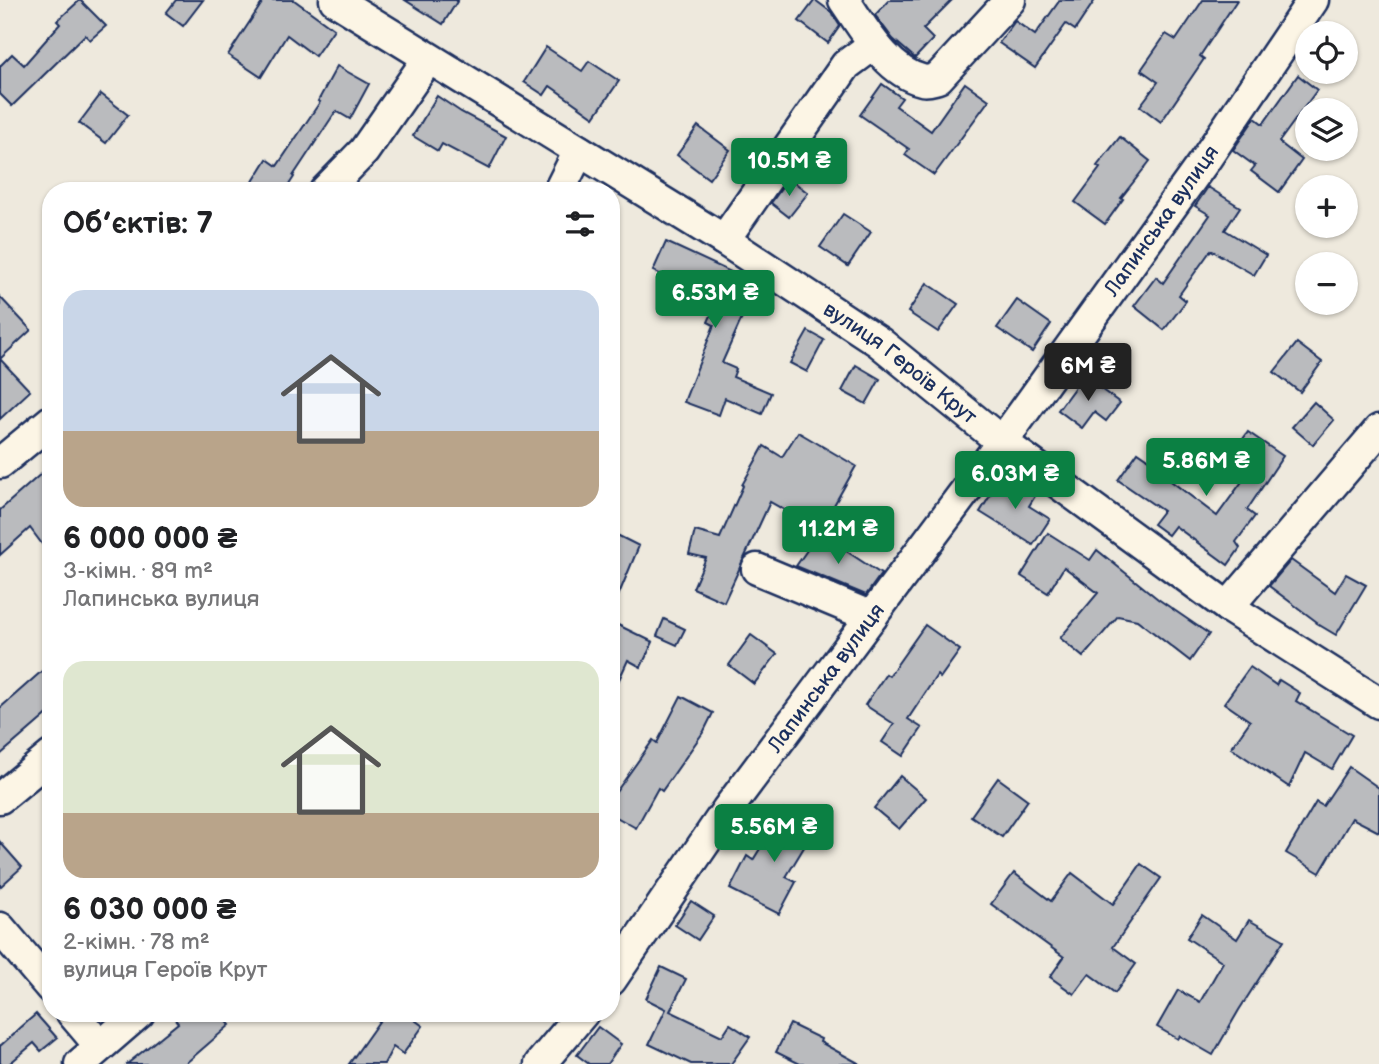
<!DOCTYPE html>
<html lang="uk">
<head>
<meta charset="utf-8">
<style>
	body { margin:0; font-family:"Balsamiq Sans",sans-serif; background:#f6f6f6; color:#202124; height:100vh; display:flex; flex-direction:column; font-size:26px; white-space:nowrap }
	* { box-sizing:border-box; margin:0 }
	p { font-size:23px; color:#757577 }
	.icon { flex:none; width:38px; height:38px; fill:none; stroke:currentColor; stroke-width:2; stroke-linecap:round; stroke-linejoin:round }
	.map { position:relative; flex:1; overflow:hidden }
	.drawer { position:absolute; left:42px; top:182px; width:578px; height:840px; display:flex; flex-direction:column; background:#fff; border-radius:28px; box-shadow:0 2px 5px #0004 }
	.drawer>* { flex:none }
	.buttons { position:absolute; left:1295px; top:21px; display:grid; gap:14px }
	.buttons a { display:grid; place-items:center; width:63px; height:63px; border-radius:50%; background:#fff; box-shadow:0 2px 5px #0004; font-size:35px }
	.price { position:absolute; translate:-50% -60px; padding:0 16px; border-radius:7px; background:#0b8043; color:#fff; font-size:23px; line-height:46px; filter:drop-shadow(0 2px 4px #0008) }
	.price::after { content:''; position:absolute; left:50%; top:42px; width:21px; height:16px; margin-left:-10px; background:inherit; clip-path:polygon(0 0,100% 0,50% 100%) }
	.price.active { background:#222; color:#fff }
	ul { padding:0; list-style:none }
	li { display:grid; align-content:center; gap:14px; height:371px; padding:0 21px }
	li span { display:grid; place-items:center; height:217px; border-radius:21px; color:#555 }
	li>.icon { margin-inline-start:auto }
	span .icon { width:126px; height:126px; fill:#fffc; stroke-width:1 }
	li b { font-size:30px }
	h2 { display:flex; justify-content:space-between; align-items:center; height:84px; padding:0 21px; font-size:30px }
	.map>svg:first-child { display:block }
	.building { fill:#babbbe; stroke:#1b2f5e; stroke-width:2 }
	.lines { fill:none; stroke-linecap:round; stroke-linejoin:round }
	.minor-casing { stroke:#1b2f5e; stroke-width:35 }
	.minor { stroke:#fcf5e5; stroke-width:30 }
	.labels { text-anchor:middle; stroke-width:7; stroke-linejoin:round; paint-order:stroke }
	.street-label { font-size:21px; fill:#1b2f5e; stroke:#fcf5e5 }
</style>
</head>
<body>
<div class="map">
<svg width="1379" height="1064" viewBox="0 0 1379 1064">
	<rect width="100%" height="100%" fill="#eee9dd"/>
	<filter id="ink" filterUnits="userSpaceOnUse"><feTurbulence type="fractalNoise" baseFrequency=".0143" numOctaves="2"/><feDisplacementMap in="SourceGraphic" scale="14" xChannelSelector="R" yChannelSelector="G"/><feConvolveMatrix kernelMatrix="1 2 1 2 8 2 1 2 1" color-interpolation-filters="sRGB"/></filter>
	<g filter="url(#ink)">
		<g class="building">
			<path d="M80 0 106 26 90 40 85 35 12 106 0 94V66L12 54 24 65 60 24 57 21Z"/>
			<path d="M176 0H203L183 26 166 13Z"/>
			<path d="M264 0H294L334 29 315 56 287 35 261 77 228 55Z"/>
			<path d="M405 0H458L443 24Z"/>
			<path d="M815 0 831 12 840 26 828 43 799 21Z"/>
			<path d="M889 0H952L923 29 933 39 915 58 893 39 875 15Z"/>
			<path d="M1060 0H1095L1075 30 1066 24 1035 68 999 43 1015 21 1035 35Z"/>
			<path d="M1203 0H1237L1200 56 1204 59 1161 122 1140 106 1158 82 1141 70 1166 34 1176 40Z"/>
			<path d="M546 47 582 71 589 61 619 81 594 117 550 86 544 95 524 82Z"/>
			<path d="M337 66 369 84 350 119 336 111 293 176 294 177 285 191H247L267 159 277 166 320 102 318 101Z"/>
			<path d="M1298 75 1317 90 1279 142 1302 160 1279 192 1251 171 1255 166 1233 150 1255 118 1263 124Z"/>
			<path d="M965 83 989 100 934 175 905 155 909 149 860 115 882 84 902 98 896 106 931 131Z"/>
			<path d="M101 94 128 115 106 143 79 123Z"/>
			<path d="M437 96 461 112 506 136 489 169 442 144 438 151 413 136Z"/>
			<path d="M698 126 730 150 709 179 677 155Z"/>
			<path d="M1120 137 1150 161 1121 198 1123 199 1105 224 1075 202 1100 168 1097 166Z"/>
			<path d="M789 178 808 193 789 217 771 203Z"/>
			<path d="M1208 187 1240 207 1225 230 1266 255 1254 275 1211 250 1179 295 1186 301 1164 330 1134 306 1156 277 1163 283 1210 215 1195 206Z"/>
			<path d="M843 214 871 232 848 266 820 247Z"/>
			<path d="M666 242 757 284 722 363 736 369 733 377 771 393 762 414 725 398 719 415 684 402 714 325 708 322 718 300 653 271Z"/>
			<path d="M927 283 958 304 938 332 908 312Z"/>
			<path d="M0 297 31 330 0 359Z"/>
			<path d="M1017 300 1051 324 1032 352 997 328Z"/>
			<path d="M808 331 824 340 807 372 790 363Z"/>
			<path d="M1297 343 1322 362 1300 392 1274 372Z"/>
			<path d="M0 359 30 391 0 419Z"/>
			<path d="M856 365 880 379 866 404 842 391Z"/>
			<path d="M1083 376 1120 403 1106 421 1094 412 1082 428 1058 410Z"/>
			<path d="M1314 402 1334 420 1313 445 1292 427Z"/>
			<path d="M798 432 856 466 820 530 770 502 724 602 693 588 706 558 689 554 695 531 720 538 743 486 742 485 764 446 782 457Z"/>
			<path d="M1248 432 1283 456 1247 510 1255 516 1236 542 1240 548 1228 565 1175 526 1168 535 1153 524 1163 511 1118 480 1138 452 1160 467 1169 475 1167 478 1217 516 1246 476 1226 463Z"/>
			<path d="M51 465V556L30 528 0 555V510Z"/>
			<path d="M1003 475 1035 496 1029 506 1050 519 1033 545 980 512Z"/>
			<path d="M611 532 639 546 611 613Z"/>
			<path d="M819 533 881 574 866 595 796 566Z"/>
			<path d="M1048 533 1090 560 1097 550 1158 599 1209 634 1190 661 1137 620 1118 616 1083 657 1060 638 1098 593 1064 567 1048 593 1021 576Z"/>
			<path d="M1291 560 1335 592 1346 574 1366 585 1336 635 1316 623 1317 622 1269 586Z"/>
			<path d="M664 619 685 629 677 645 657 636Z"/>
			<path d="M616 624 653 642 641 667 628 660 611 697V635Z"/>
			<path d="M925 625 960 650 940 678 937 675 908 719 922 728 903 756 882 742 894 724 865 705 886 674 889 676Z"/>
			<path d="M751 635 777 654 754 684 729 665Z"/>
			<path d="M51 663V711L0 755V708Z"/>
			<path d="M1250 667 1276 685 1279 680 1300 693 1296 701 1352 735 1332 769 1305 753 1289 787 1231 748 1250 721 1224 703Z"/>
			<path d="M681 696 713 713 704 731 662 791 658 788 636 828 611 814V799L653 740 657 743Z"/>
			<path d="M1349 767 1379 788V832L1352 818 1320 873 1286 853 1316 802 1323 806Z"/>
			<path d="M900 776 926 798 899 829 874 808Z"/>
			<path d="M998 778 1028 800 1002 837 971 816Z"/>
			<path d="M784 810 815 829 786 877 796 882 779 914 730 889 747 856 753 860Z"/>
			<path d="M0 842 22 867 0 887Z"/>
			<path d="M1141 864 1161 878 1113 947 1136 964 1115 993 1089 974 1074 994 1050 977 1064 957 991 904 1014 873 1051 901 1072 873 1113 904Z"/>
			<path d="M691 901 714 916 698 940 675 925Z"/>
			<path d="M1202 915 1237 939 1249 920 1284 940 1239 1010 1213 1055 1180 1036 1178 1039 1157 1027 1178 990 1200 1002 1223 962 1187 938Z"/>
			<path d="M661 967 686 979 670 1011 722 1036 730 1024 750 1037 731 1064H691L649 1044 666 1009 646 999Z"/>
			<path d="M170 1013H220L230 1025 185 1064H127L178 1023Z"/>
			<path d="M385 1013H405L423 1026 403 1054 393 1047 384 1064H349Z"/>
			<path d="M36 1014 57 1038 41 1051 34 1043 9 1064H0V1046Z"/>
			<path d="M790 1024 821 1039 820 1042 860 1064H800L776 1052Z"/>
			<path d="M598 1027 621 1044 607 1064H589L577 1055Z"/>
		</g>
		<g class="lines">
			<defs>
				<g id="minor">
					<path id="s1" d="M335 0 724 240 879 342 1002 442 1228 607 1379 703"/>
					<path d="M844 0C863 27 887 72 922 80 927 82 933 79 938 78L1010 0"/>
					<path d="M325 191 364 151 428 59"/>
					<path d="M559 191 579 151"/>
					<path d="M724 240 846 65 873 45"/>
					<path d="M0 463 51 421"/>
					<path d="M757 569 872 617"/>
					<path d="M1228 607 1379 430"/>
					<path d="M0 798 51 756"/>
					<path d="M0 928 51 988"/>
					<path id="s2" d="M611 980 727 810 1002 442 1205 160 1313 0"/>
					<path d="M72 1013 100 1046"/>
					<path d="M80 1064 139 1013"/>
					<path d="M540 1064 583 1013"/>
				</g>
			</defs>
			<use href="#minor" class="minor-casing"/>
			<use href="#minor" class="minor"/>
		</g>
	</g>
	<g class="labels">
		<g class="street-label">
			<text dy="7" stroke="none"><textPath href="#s2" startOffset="938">Лапинська вулиця</textPath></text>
			<text dy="7" stroke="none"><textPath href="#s1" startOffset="672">вулиця Героїв Крут</textPath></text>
			<text dy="7" stroke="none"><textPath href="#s2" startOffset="371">Лапинська вулиця</textPath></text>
		</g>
	</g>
</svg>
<div class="buttons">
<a><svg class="icon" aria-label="locate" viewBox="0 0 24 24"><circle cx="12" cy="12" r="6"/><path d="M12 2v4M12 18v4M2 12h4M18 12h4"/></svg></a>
<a><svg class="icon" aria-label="layers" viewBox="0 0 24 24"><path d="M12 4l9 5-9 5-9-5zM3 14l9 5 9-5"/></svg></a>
<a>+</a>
<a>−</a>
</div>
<b class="price" style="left:789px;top:198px">10.5M ₴</b>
<b class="price" style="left:715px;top:330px">6.53M ₴</b>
<b class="price active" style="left:1088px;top:403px">6M ₴</b>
<b class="price" style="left:1206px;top:498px">5.86M ₴</b>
<b class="price" style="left:1015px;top:511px">6.03M ₴</b>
<b class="price" style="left:838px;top:566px">11.2M ₴</b>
<b class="price" style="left:774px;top:864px">5.56M ₴</b>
<section class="drawer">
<h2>Об’єктів: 7<svg class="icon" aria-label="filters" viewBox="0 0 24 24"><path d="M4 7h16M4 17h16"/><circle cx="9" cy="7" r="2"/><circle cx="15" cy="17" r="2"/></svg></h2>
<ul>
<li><span style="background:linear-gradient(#c9d6e8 65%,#b9a48a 0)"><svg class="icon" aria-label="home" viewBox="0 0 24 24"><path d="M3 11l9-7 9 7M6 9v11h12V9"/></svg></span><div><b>6 000 000 ₴</b><p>3-кімн. · 89 m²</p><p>Лапинська вулиця</p></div></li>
<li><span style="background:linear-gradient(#dfe7d0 70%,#b9a48a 0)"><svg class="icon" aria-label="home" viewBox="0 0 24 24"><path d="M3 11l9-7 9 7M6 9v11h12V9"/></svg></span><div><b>6 030 000 ₴</b><p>2-кімн. · 78 m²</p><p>вулиця Героїв Крут</p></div></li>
</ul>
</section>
</div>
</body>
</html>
